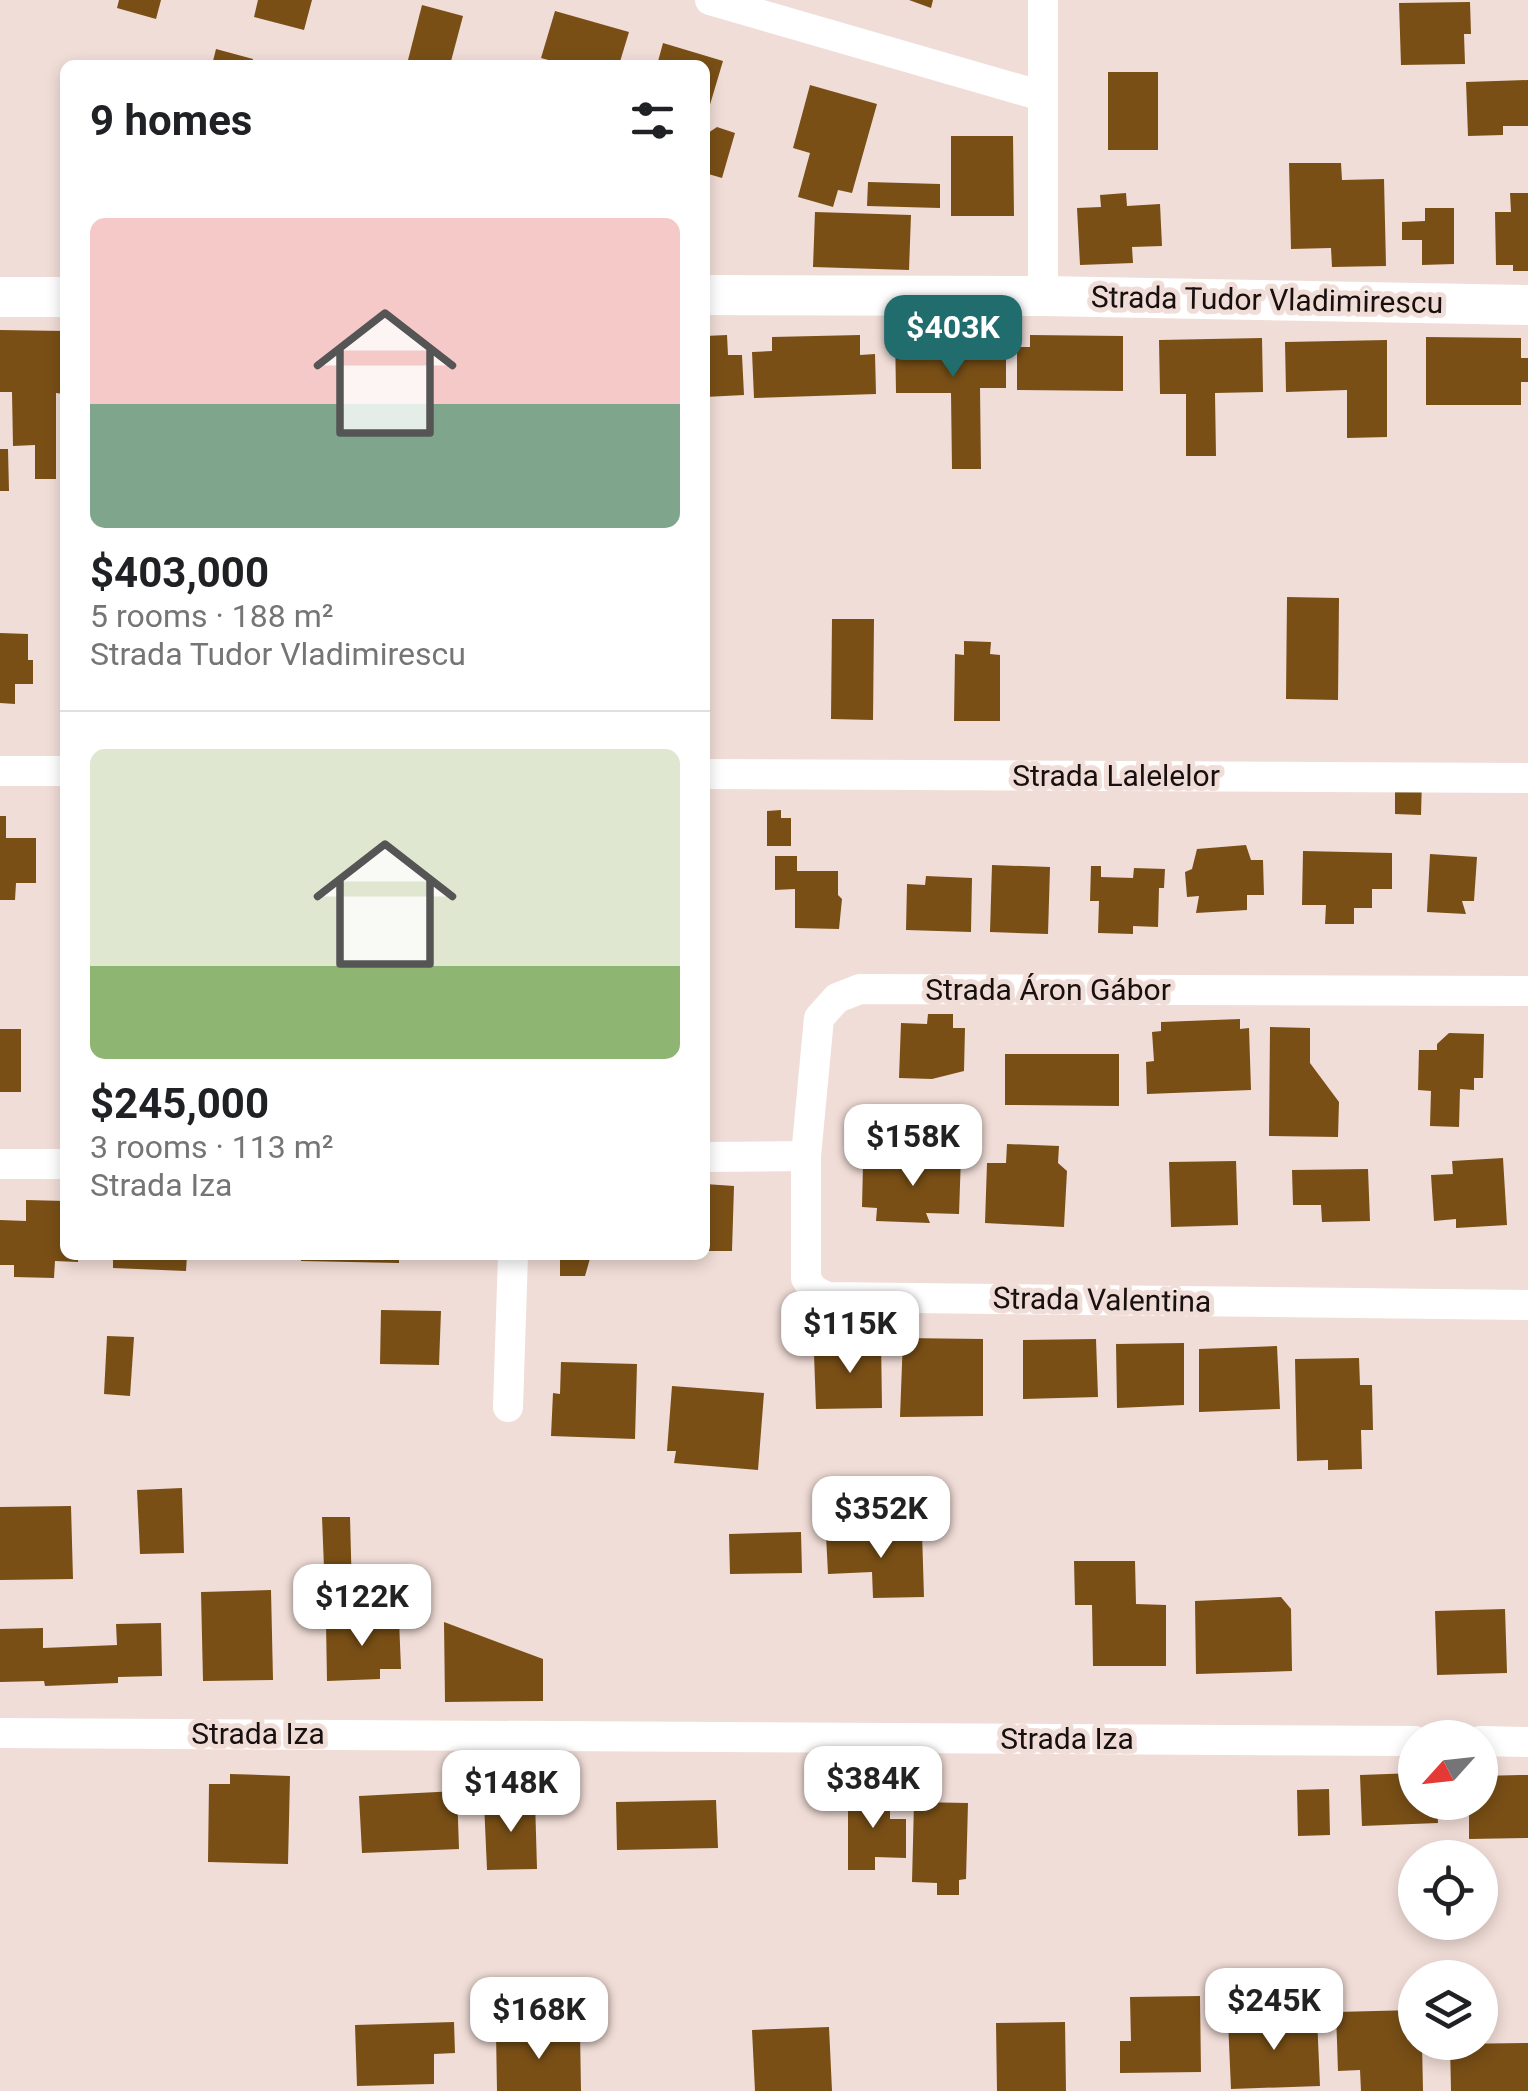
<!DOCTYPE html>
<html lang="en">
<head>
<meta charset="utf-8">
<style>
	body { margin:0; font-family:Roboto,sans-serif; background:#f6f6f6; color:#202124; height:100vh; display:flex; flex-direction:column; font-size:38px; white-space:nowrap }
	* { box-sizing:border-box; margin:0 }
	p { font-size:32px; color:#757577 }
	.icon { flex:none; width:55px; height:55px; fill:none; stroke:currentColor; stroke-width:2; stroke-linecap:round; stroke-linejoin:round }
	.map { position:relative; flex:1; overflow:hidden }
	.drawer { position:absolute; left:60px; top:60px; width:650px; height:1200px; display:flex; flex-direction:column; background:#fff; border-radius:15px; box-shadow:0 5px 15px #0003 }
	.drawer>* { flex:none }
	.needle { width:65px; rotate:243deg }
	.buttons { position:absolute; left:1398px; top:1720px; display:grid; gap:20px }
	.buttons a { display:grid; place-items:center; width:100px; height:100px; border-radius:50%; background:#fff; box-shadow:0 5px 15px #0003; font-size:50px }
	.price { position:absolute; translate:-50% -85px; padding:0 22px; border-radius:20px; background:#fff; color:#222; font-size:32px; line-height:65px; filter:drop-shadow(0 2px 5px #0008) }
	.price::after { content:''; position:absolute; left:50%; top:60px; width:30px; height:22px; margin-left:-15px; background:inherit; clip-path:polygon(0 0,100% 0,50% 100%) }
	.price.on { background:#216d6e; color:#fff }
	ul { padding:0; list-style:none }
	li { display:grid; align-content:center; gap:20px; height:530px; padding:0 30px }
	li+li { border-top:2px solid #e0e0e0 }
	li span { display:grid; place-items:center; height:310px; border-radius:15px; color:#555 }
	li>.icon { margin-inline-start:auto }
	span .icon { width:180px; height:180px; fill:#fffc; stroke-width:1 }
	li b { font-size:42px }
	h2 { display:flex; justify-content:space-between; align-items:center; height:120px; padding:0 30px; font-size:42px }
	.map>svg:first-child { display:block }
	.building { fill:#794f16 }
	.lines { fill:none; stroke-linecap:round; stroke-linejoin:round }
	.street { stroke:#fff; stroke-width:30 }
	.secondary { stroke:#fff; stroke-width:40 }
	.labels { text-anchor:middle; stroke-width:10; stroke-linejoin:round; paint-order:stroke }
	.street-label { font-size:30px; fill:#17100e; stroke:#f1ddd7 }
</style>
</head>
<body>
<div class="map">
<svg width="1528" height="2091" viewBox="0 0 1528 2091">
	<rect width="100%" height="100%" fill="#f1ddd7"/>
	<g class="building">
		<path d="M119 0H161L156 19 117 8Z"/>
		<path d="M258 0H312L304 30 254 17Z"/>
		<path d="M909 0H933L931 8Z"/>
		<path d="M1470 2 1471 34H1464L1465 64 1401 65 1399 3Z"/>
		<path d="M422 5 463 16 450 65 407 64Z"/>
		<path d="M555 11 629 32 619 65H567L541 58Z"/>
		<path d="M663 43 723 61 706 118 705 65H657Z"/>
		<path d="M216 49 253 59 252 65H212Z"/>
		<rect x="1108" y="72" width="50" height="78"/>
		<path d="M1528 80V126H1503V135L1468 136 1466 82Z"/>
		<path d="M810 85 877 104 852 193 838 190 833 207 798 197 810 153 793 148Z"/>
		<path d="M717 127 735 133 722 178 705 173V135Z"/>
		<path d="M951 136H1013L1014 216H951Z"/>
		<path d="M1289 163H1341L1342 180 1384 179 1386 266 1332 267 1331 248 1291 249Z"/>
		<path d="M868 182 940 184V208L867 206Z"/>
		<path d="M1126 193 1127 206 1160 204 1162 246 1132 247 1133 263 1080 265 1077 208 1101 207 1100 195Z"/>
		<path d="M1510 193H1528V271H1513V265H1496L1495 212H1511Z"/>
		<path d="M1425 208H1454V264L1422 265V240H1402V222L1425 221Z"/>
		<path d="M815 212 911 215 909 270 813 267Z"/>
		<path d="M0 330 65 331V394L56 393V479H35V445L13 446 12 392H0Z"/>
		<path d="M895 332H995V347H1006V388H980L981 469H952L951 393H896Z"/>
		<path d="M727 335 728 355H742L744 395 705 397V336Z"/>
		<path d="M860 335V355L875 354 876 394 754 398 752 352 772 351V337Z"/>
		<path d="M1030 335 1123 336V391L1017 390V347H1030Z"/>
		<path d="M1426 337 1521 338V358H1528V382H1521V405H1426Z"/>
		<path d="M1262 338 1263 392 1215 393 1216 456H1186V394H1160L1159 340Z"/>
		<path d="M1387 340V437L1347 438V390L1286 392 1285 342Z"/>
		<path d="M0 449H8L9 491H0Z"/>
		<path d="M1287 597 1339 598 1338 700 1286 699Z"/>
		<path d="M832 619H874L873 720 831 719Z"/>
		<path d="M0 633 28 634V660H33V684H15V704L0 703Z"/>
		<path d="M964 641 991 642 990 654 1000 655V721H954L955 654 964 655Z"/>
		<path d="M1395 778H1422L1421 815 1395 814Z"/>
		<path d="M781 810V818H791V846H767V811Z"/>
		<path d="M0 816H6V838H36V883H16L15 900H0Z"/>
		<path d="M1246 845 1251 860H1263L1264 895H1247V910L1196 913 1199 896 1187 897 1185 872 1192 869 1197 849Z"/>
		<path d="M1303 851 1392 853V889H1372V908H1354V924H1325L1326 905H1302Z"/>
		<path d="M1430 854 1477 857 1474 901H1462L1466 914 1427 912Z"/>
		<path d="M775 856H797V871H838V895L842 899 839 929 795 928V889L775 890Z"/>
		<path d="M992 865 1050 867 1048 934 990 932Z"/>
		<path d="M1091 866H1101V877L1133 878 1134 868 1165 869 1164 888H1159L1158 927 1133 926V934L1098 933 1099 901H1090Z"/>
		<path d="M926 876 972 878 971 932 906 930 907 884 925 885Z"/>
		<path d="M928 1014H953V1028H965L964 1071 932 1079 899 1078 901 1023 927 1024Z"/>
		<path d="M1240 1019V1029L1249 1028 1251 1090 1147 1094 1146 1062 1154 1061 1152 1032 1161 1031V1022Z"/>
		<path d="M1270 1027 1310 1028V1063L1339 1102 1338 1137 1269 1136Z"/>
		<rect x="0" y="1029" width="21" height="63"/>
		<path d="M1449 1033 1484 1034 1483 1078H1474V1090L1460 1089 1459 1127 1430 1126 1431 1091 1418 1090 1419 1050H1437V1044Z"/>
		<path d="M1005 1054H1119V1106L1005 1105Z"/>
		<path d="M1007 1144 1059 1146 1058 1163 1067 1171 1064 1227 985 1223 987 1163H1006Z"/>
		<path d="M918 1155 961 1156 959 1214 926 1213 930 1223 876 1221 877 1208 862 1207 863 1164 918 1166Z"/>
		<path d="M1503 1158 1507 1225 1456 1228V1219L1434 1221 1431 1175 1453 1174 1452 1161Z"/>
		<path d="M1236 1161 1238 1225 1171 1227 1169 1162Z"/>
		<path d="M1368 1169 1370 1221 1322 1222 1321 1205H1293L1292 1170Z"/>
		<path d="M705 1184 734 1186 732 1251H705Z"/>
		<path d="M26 1200 65 1201V1255H78V1262L55 1261 54 1278 14 1277V1265H0V1220L26 1221Z"/>
		<path d="M113 1255H187L186 1271 113 1268Z"/>
		<path d="M301 1255H399V1263L301 1261Z"/>
		<path d="M560 1255H591L585 1276H560Z"/>
		<path d="M381 1310 441 1311 439 1365 380 1364Z"/>
		<path d="M107 1336 134 1337 130 1396 104 1394Z"/>
		<path d="M903 1338 983 1339V1416L900 1417Z"/>
		<path d="M881 1339 882 1408 816 1409 814 1354H840L839 1341Z"/>
		<path d="M1096 1339 1098 1397 1023 1399V1340Z"/>
		<path d="M1184 1343V1405L1117 1408 1116 1344Z"/>
		<path d="M1277 1346 1280 1409 1199 1412V1349Z"/>
		<path d="M1359 1358 1360 1385H1372L1373 1430H1361L1362 1469 1328 1470V1460L1297 1461 1295 1359Z"/>
		<path d="M561 1362 637 1364 635 1439 551 1436 553 1393 560 1394Z"/>
		<path d="M672 1386 764 1393 758 1470 674 1463 676 1451H667Z"/>
		<path d="M182 1488 184 1553 140 1554 137 1490Z"/>
		<path d="M71 1506 73 1579 0 1580V1507Z"/>
		<path d="M322 1517H350L352 1592 325 1593Z"/>
		<path d="M801 1532 802 1573 730 1574 729 1534Z"/>
		<path d="M922 1532 924 1597 873 1598 872 1572 828 1574 826 1535Z"/>
		<path d="M1074 1561H1135L1136 1604 1166 1605V1666H1093L1092 1605H1075Z"/>
		<path d="M271 1590 273 1680 203 1681 201 1592Z"/>
		<path d="M1281 1597 1291 1609 1292 1671 1196 1674 1195 1601Z"/>
		<path d="M1505 1609 1507 1673 1437 1675 1435 1611Z"/>
		<path d="M399 1620 401 1669H380V1679L327 1681 326 1623Z"/>
		<path d="M444 1622 543 1659V1701L445 1702Z"/>
		<path d="M161 1623 162 1676 118 1677V1683L45 1686 44 1681 0 1682V1629L43 1628V1648L117 1645 116 1624Z"/>
		<path d="M1415 1773V1802H1437L1438 1823 1362 1826 1360 1775Z"/>
		<path d="M230 1774 290 1776 288 1864 208 1862 209 1784H230Z"/>
		<path d="M1520 1775H1528V1838L1469 1839V1815H1451V1802H1480V1776Z"/>
		<path d="M1329 1789 1330 1835 1298 1836 1297 1790Z"/>
		<path d="M457 1791 459 1849 362 1853 359 1796Z"/>
		<path d="M848 1793H890V1819H906V1858L875 1857V1870H848Z"/>
		<path d="M535 1800 537 1869 487 1870 484 1802Z"/>
		<path d="M716 1800 718 1848 617 1850 616 1802Z"/>
		<path d="M914 1802 968 1803 966 1879 959 1880V1895H937V1883L912 1882Z"/>
		<path d="M1200 1996 1201 2072 1120 2073V2041H1131L1130 1997Z"/>
		<path d="M1415 2010V2042H1422L1423 2091H1361L1360 2070 1338 2071 1336 2012Z"/>
		<path d="M1317 2017 1320 2086 1231 2089 1228 2020Z"/>
		<path d="M454 2022 455 2053 434 2054V2084L357 2086 355 2025Z"/>
		<path d="M1065 2022 1066 2091H997L996 2023Z"/>
		<path d="M829 2027 832 2091H755L752 2030Z"/>
		<path d="M580 2032 581 2091H497L496 2033Z"/>
		<path d="M1528 2043V2091H1451L1450 2044Z"/>
	</g>
	<g class="lines">
		<g class="street">
			<path d="M710 0 1042 96"/>
			<path d="M1043 0V296"/>
			<path d="M0 771H65"/>
			<path d="M705 774 1528 778"/>
			<path d="M806 1156V1278L813 1290 827 1297 1528 1305"/>
			<path d="M705 1157 806 1156 819 1018 837 998 860 989 1528 991"/>
			<path d="M0 1164H65"/>
			<path d="M508 1407 513 1255"/>
			<path d="M0 1733 1415 1741"/>
			<path d="M1480 1741 1528 1742"/>
		</g>
		<g class="secondary">
			<path d="M705 295 1043 296 1528 305"/>
			<path d="M0 297H65"/>
		</g>
	</g>
	<g class="labels">
		<g class="street-label">
			<text transform="translate(1267 300) rotate(1)" y="10">Strada Tudor Vladimirescu</text>
			<text x="1116" y="786">Strada Lalelelor</text>
			<text x="1048" y="1000">Strada Áron Gábor</text>
			<text transform="translate(1102 1300) rotate(1)" y="10">Strada Valentina</text>
			<text x="258" y="1744">Strada Iza</text>
			<text x="1067" y="1749">Strada Iza</text>
		</g>
	</g>
</svg>
<div class="buttons">
<a><svg class="needle" viewBox="-14 -14 28 28"><path d="M0-13l5 13h-10z" fill="#e53935"/><path d="M0 13l5-13h-10z" fill="#757577"/></svg></a>
<a><svg class="icon" aria-label="locate" viewBox="0 0 24 24"><circle cx="12" cy="12" r="6"/><path d="M12 2v4M12 18v4M2 12h4M18 12h4"/></svg></a>
<a><svg class="icon" aria-label="layers" viewBox="0 0 24 24"><path d="M12 4l9 5-9 5-9-5zM3 14l9 5 9-5"/></svg></a>
</div>
<b class="price on" style="left:953px;top:380px">$403K</b>
<b class="price" style="left:913px;top:1189px">$158K</b>
<b class="price" style="left:850px;top:1376px">$115K</b>
<b class="price" style="left:881px;top:1561px">$352K</b>
<b class="price" style="left:362px;top:1649px">$122K</b>
<b class="price" style="left:873px;top:1831px">$384K</b>
<b class="price" style="left:511px;top:1835px">$148K</b>
<b class="price" style="left:1274px;top:2053px">$245K</b>
<b class="price" style="left:539px;top:2062px">$168K</b>
<section class="drawer">
<h2>9 homes<svg class="icon" aria-label="filters" viewBox="0 0 24 24"><path d="M4 7h16M4 17h16"/><circle cx="9" cy="7" r="2"/><circle cx="15" cy="17" r="2"/></svg></h2>
<ul>
<li><span style="background:linear-gradient(#f6c9c9 60%,#7fa58c 0)"><svg class="icon" aria-label="home" viewBox="0 0 24 24"><path d="M3 11l9-7 9 7M6 9v11h12V9"/></svg></span><div><b>$403,000</b><p>5 rooms · 188 m²</p><p>Strada Tudor Vladimirescu</p></div></li>
<li><span style="background:linear-gradient(#dfe7d0 70%,#8fb573 0)"><svg class="icon" aria-label="home" viewBox="0 0 24 24"><path d="M3 11l9-7 9 7M6 9v11h12V9"/></svg></span><div><b>$245,000</b><p>3 rooms · 113 m²</p><p>Strada Iza</p></div></li>
</ul>
</section>
</div>
</body>
</html>
